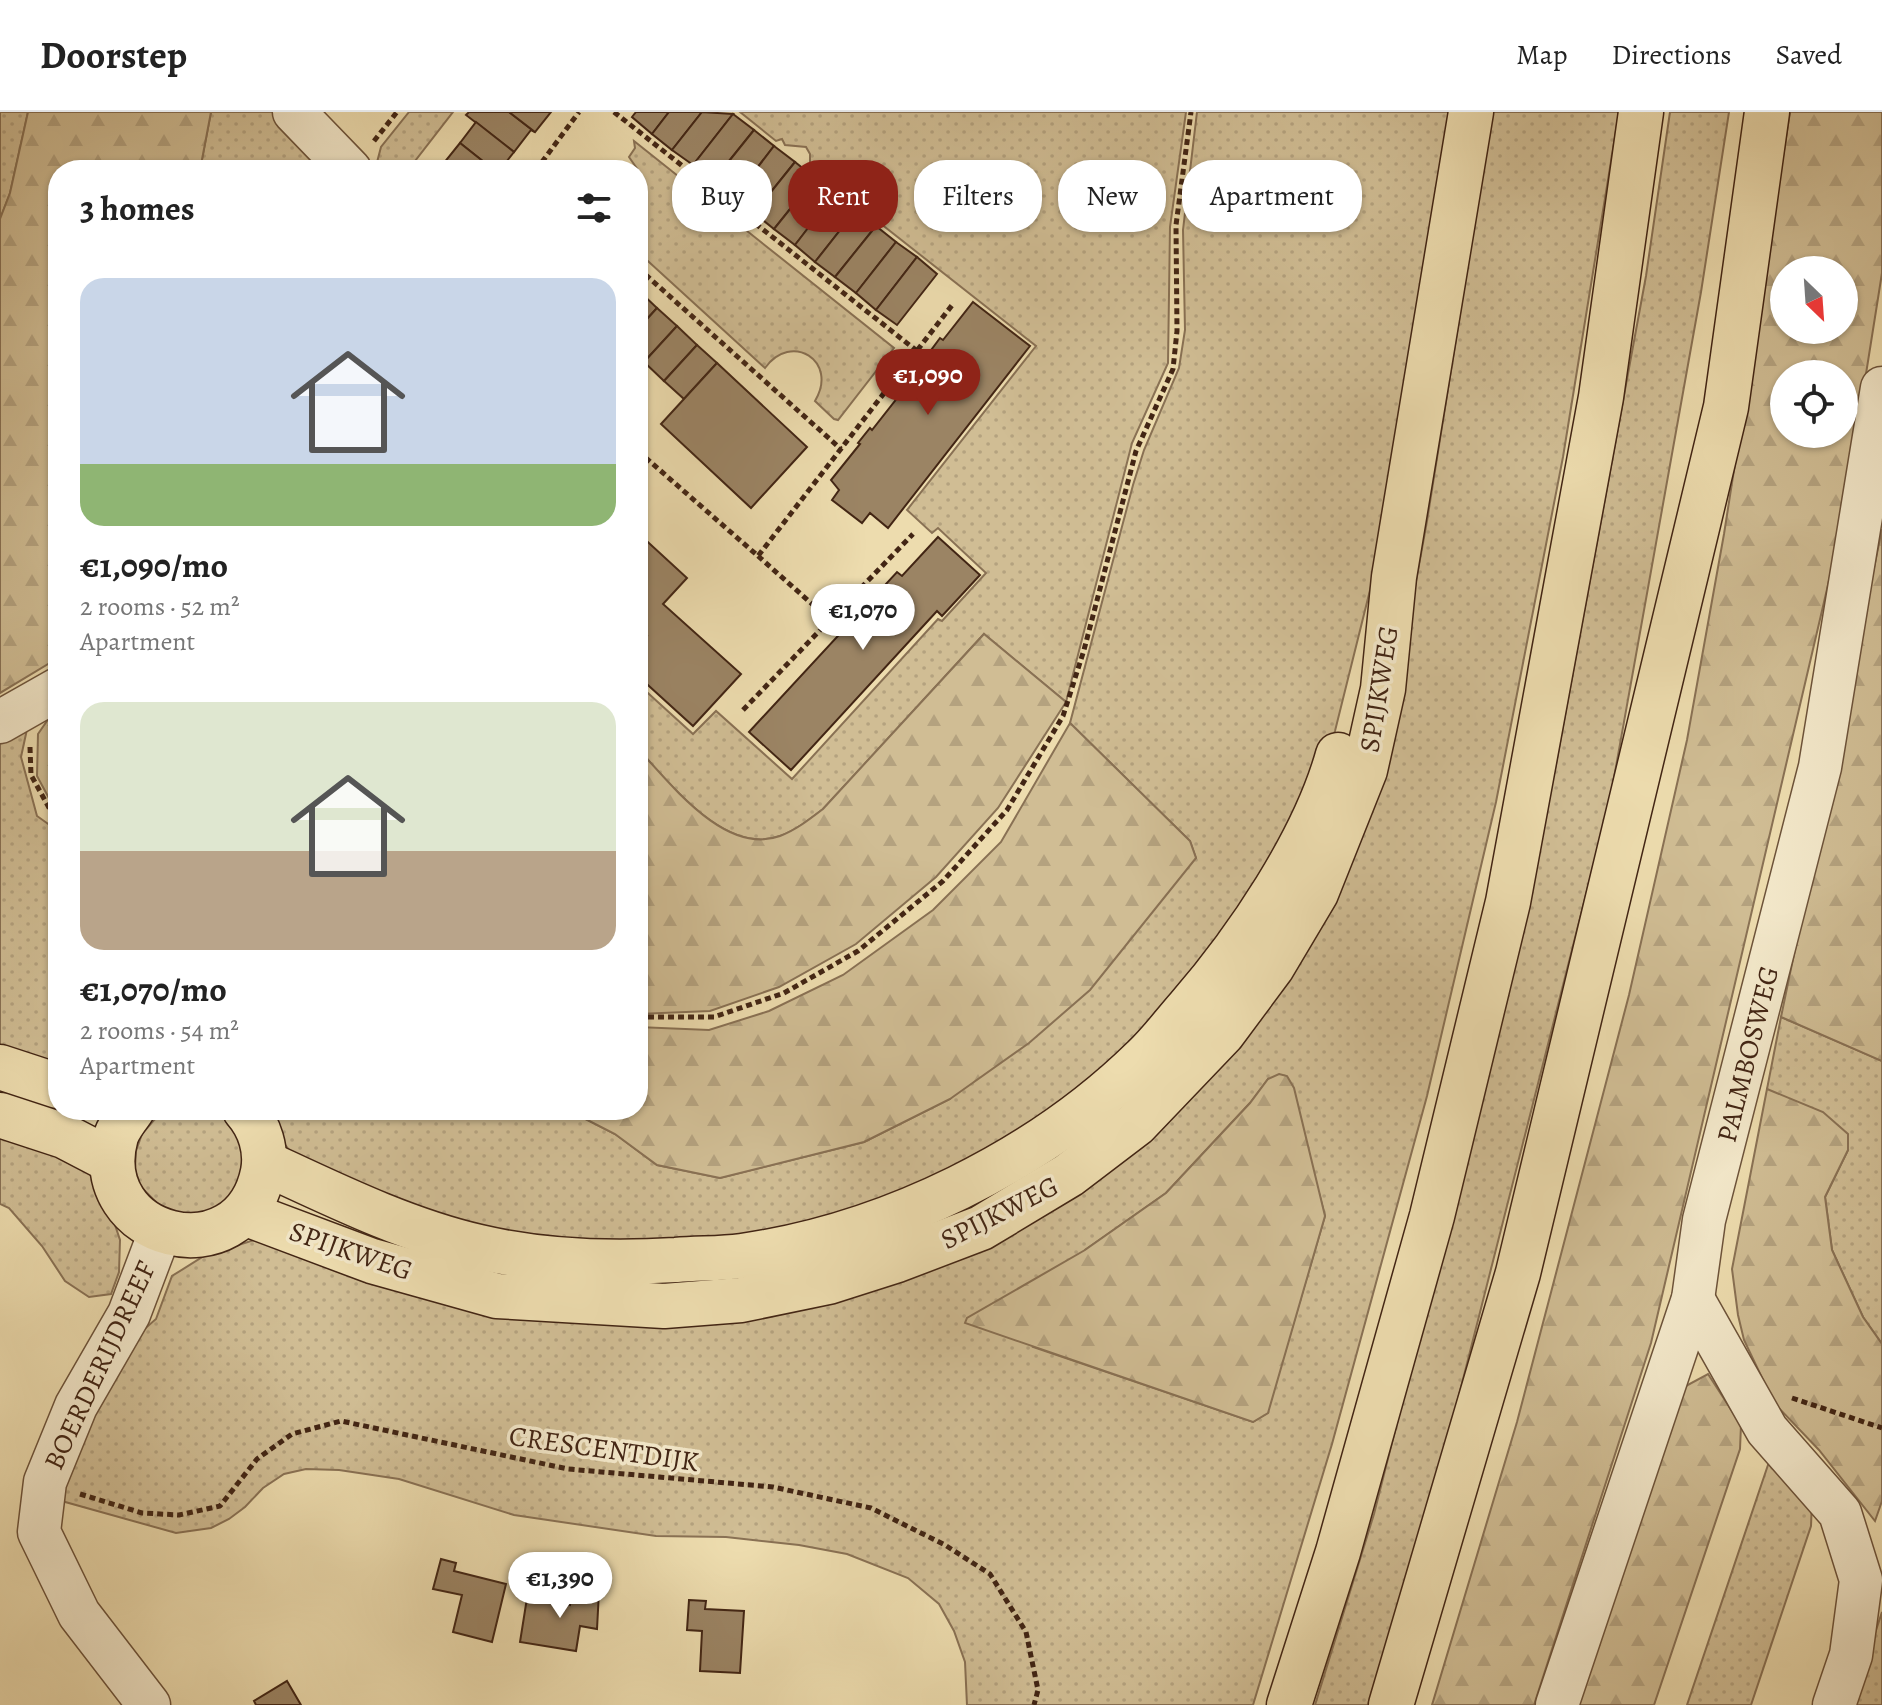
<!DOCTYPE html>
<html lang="en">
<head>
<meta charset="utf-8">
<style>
	body { margin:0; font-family:Alegreya,serif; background:#f6f6f6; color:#222; height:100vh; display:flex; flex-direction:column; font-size:30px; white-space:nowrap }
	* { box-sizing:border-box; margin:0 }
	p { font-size:26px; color:#767676 }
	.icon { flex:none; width:44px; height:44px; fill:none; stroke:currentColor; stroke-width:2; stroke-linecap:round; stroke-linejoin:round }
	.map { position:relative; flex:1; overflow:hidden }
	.side { position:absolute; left:48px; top:48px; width:600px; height:960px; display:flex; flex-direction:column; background:#fff; border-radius:32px; box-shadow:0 2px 6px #0004 }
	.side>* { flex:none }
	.top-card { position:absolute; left:672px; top:48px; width:760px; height:72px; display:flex; gap:16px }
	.needle { width:52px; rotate:155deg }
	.fabs { position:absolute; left:1770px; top:144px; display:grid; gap:16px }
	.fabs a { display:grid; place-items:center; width:88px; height:88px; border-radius:50%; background:#fff; box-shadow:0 2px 6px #0004; font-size:40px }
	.price { position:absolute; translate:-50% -68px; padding:0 18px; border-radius:28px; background:#fff; color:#222; font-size:26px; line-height:52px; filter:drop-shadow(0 2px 4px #0008) }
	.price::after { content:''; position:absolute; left:50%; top:48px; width:24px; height:18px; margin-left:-12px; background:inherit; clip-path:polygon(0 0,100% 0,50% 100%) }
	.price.on { background:#8f2418; color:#fff }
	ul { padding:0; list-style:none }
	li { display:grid; align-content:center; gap:16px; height:424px; padding:0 32px }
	li span { display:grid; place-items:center; height:248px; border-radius:24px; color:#555 }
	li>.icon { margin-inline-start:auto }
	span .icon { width:144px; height:144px; fill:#fffc; stroke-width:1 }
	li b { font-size:34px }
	h2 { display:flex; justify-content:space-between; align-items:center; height:96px; padding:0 32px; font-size:34px }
	.chip { padding:0 28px; border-radius:32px; background:#fff; box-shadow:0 2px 6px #0004; font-size:28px; line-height:72px }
	.chip.on { background:#8f2418; color:#fff }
	header { display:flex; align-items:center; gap:48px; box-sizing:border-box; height:112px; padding:0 40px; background:#fff; border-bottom:2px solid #e0e0e0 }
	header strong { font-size:38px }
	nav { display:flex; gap:44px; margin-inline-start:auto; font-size:28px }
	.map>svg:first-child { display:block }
	.grass { fill:url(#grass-dots); stroke:#897154; stroke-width:2; fill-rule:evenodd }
	.forest { fill:url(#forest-firs); stroke:#897154; stroke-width:2; fill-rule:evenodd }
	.building { fill:#9b8464; stroke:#422514; stroke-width:2 }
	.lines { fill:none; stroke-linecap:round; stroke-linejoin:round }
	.minor-casing { stroke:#6d533a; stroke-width:45 }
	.major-casing { stroke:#422514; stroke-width:47 }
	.highway-casing { stroke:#422514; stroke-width:47 }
	.path { stroke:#422514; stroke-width:5; stroke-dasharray:6 4; stroke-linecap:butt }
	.minor { stroke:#f3e8ca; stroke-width:42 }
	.major { stroke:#eddcae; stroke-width:44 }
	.highway { stroke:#eddcae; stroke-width:44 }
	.labels { text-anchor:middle; stroke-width:7; stroke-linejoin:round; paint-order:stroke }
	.street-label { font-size:28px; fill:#422514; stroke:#f3e8ca }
</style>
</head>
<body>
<header>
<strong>Doorstep</strong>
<nav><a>Map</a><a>Directions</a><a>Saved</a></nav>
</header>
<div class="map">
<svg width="1882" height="1593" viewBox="0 0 1882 1593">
	<defs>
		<pattern id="grass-dots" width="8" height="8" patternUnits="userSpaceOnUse" patternTransform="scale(2)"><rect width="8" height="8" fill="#d0bd94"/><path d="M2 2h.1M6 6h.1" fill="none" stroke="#b4a27f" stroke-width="1.8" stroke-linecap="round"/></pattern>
		<pattern id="forest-firs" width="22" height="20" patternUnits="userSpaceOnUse" patternTransform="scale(2)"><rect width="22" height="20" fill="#d0bd94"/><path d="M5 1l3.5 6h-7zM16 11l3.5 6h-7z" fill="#b4a27f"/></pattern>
	</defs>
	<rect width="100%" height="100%" fill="#eddcae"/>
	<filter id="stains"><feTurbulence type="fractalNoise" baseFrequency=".0025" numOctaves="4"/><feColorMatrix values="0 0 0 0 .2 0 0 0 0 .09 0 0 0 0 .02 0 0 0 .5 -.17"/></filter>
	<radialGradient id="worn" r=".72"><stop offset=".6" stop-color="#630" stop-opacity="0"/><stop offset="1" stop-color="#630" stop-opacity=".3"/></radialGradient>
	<g class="grass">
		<path d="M0 0H28L10 81 0 107Z"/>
		<path d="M211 0H279L335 58H200Z"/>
		<path d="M409 0H453L408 58H375L381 35Z"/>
		<path d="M740 0H1186L1170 115 1168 251 1132 331 1066 590 984 522 823 697C810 707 796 718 780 724 725 744 671 672 638 637V572L693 622 716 599 792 667 938 507 942 509 986 461 938 416 932 421 907 398 1036 234 810 56V42L806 35 785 33 782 27 776 29Z"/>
		<path d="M1197 0H1450L1375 458 1335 619 1310 687 1287 737 1110 961 940 1074 703 1137 457 1118 299 1051 280 1026 265 998H568L615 1022 657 1053 720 1066 864 1030 950 987 1196 746 1190 729 1070 611 1133 373 1144 338 1179 256 1185 218 1183 118Z"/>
		<path d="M1492 0H1619L1563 345 1496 690 1427 984 1332 1332 1253 1593H967L965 1550 954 1519 939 1492 908 1466 847 1442 799 1433 726 1425 656 1424 514 1403 399 1367 339 1358 306 1357 284 1362 263 1376 245 1395 229 1407 211 1416 176 1421 51 1386 117 1241 156 1207 172 1164 204 1144 254 1128 466 1185 838 1179 1180 985 1407 519 1427 409ZM1268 967 1319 1081 1325 1104 1267 1301 1253 1310 1033 1235 1085 1138 1166 1081 1250 991Z"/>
		<path d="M1670 0H1729L1701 180 1610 688 1425 1417 1368 1593H1315L1374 1402 1472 1014 1556 652 1646 164Z"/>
		<path d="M634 29 894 236 838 308 834 307 815 289C839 249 791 219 765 256L638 140V58L629 45 635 36Z"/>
		<path d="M29 608 21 645 37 704 58 719V960L0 943V624Z"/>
		<path d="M1781 905 1882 949V1232L1863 1205 1832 1138 1825 1085 1848 1038 1767 977Z"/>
		<path d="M172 998H210L223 1004 236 1017 246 1052 233 1086 203 1105 167 1101 141 1075 135 1058 136 1039 142 1022 154 1008Z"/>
		<path d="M0 1017 81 1047 104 1080 120 1128 119 1160 111 1182 89 1185 65 1169 42 1134 9 1096 0 1092Z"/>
		<path d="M1770 1347 1812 1388 1811 1414 1751 1593H1687Z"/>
		<path d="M1882 1500V1593H1851Z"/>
	</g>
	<g class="forest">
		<path d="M28 0H211L200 58H58V546L0 581V107L10 81Z"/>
		<path d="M1790 0H1882V161L1842 413 1651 1231 1534 1593H1432L1517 1310 1629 883 1687 628 1724 422ZM1784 158H1844V218H1784ZM1784 262H1844V322H1784Z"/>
		<path d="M1882 417V949L1781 905Z"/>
		<path d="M984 522 1066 590 998 696 936 765 856 832 779 875 710 899 638 902V637C671 672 725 744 780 724 796 718 810 707 823 697Z"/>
		<path d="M58 593V703L37 664 38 622Z"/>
		<path d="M1070 611 1190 729 1196 746 1090 878 1029 931 950 987 864 1030 720 1066 657 1053 615 1022 568 998H638V915L709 918 769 899 843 863 933 798 1001 730Z"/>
		<path d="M1279 962 1287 964 1294 976 1325 1104 1268 1301 1253 1310 965 1211 967 1206 1085 1138 1166 1081 1250 991 1268 967Z"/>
		<path d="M1767 977 1823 1000 1848 1022V1038L1825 1085 1832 1138 1863 1205 1882 1232V1389L1875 1409 1819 1338 1774 1291 1744 1228 1738 1203 1732 1157Z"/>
		<path d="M1708 1262 1741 1313 1740 1337 1654 1593H1577L1684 1275Z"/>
	</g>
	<g class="building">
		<path d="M469 0H509L535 20 531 18 514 40 466 3Z"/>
		<path d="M509 0H551L535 20Z"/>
		<path d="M636 0H669L652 22 632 5Z"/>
		<path d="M669 0H702L672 38 652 22Z"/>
		<path d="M702 0 733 2 693 53 672 38Z"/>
		<path d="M733 2 754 18 713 69 693 53Z"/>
		<path d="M476 10 514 40 500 58H494L460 31Z"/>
		<path d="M754 18 774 34 734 86 713 69Z"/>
		<path d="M460 31 494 58H450L443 52Z"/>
		<path d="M774 34 795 50 754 101 734 86Z"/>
		<path d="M795 50 815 66 774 117 754 101Z"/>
		<path d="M815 66 835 81 795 133 774 117Z"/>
		<path d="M835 81 856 98 815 150 795 133Z"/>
		<path d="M856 98 876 114 835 165 815 150Z"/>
		<path d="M876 114 896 130 856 181 835 165Z"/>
		<path d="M896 130 917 145 876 198 856 181Z"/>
		<path d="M917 145 937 162 897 213 876 198Z"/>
		<path d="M638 178 657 196 638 217Z"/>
		<path d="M973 190 1030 234 888 416 870 401 862 411 832 388 839 378 831 368 860 332 858 331 870 316 872 318 931 243 929 241 940 226 943 228Z"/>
		<path d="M657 196 677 214 644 250 638 244V217Z"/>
		<path d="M677 214 697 233 664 269 644 250Z"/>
		<path d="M697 233 717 251 684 287 664 269Z"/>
		<path d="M717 251 807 335 751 396 661 312Z"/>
		<path d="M638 421 687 466 663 492 741 562 693 614 638 564V534L647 524 638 517Z"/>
		<path d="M938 425 980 463 942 504 937 499 791 658 749 620 897 460 902 464Z"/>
		<path d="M441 1447 456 1451 454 1459 506 1472 492 1530 453 1520 462 1483 433 1477Z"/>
		<path d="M573 1475 599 1479 597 1517 580 1514 576 1539 520 1530 527 1486 570 1493Z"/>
		<path d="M689 1488 706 1489 705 1497 744 1499 740 1561 700 1559 702 1519 687 1518Z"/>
		<path d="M287 1569 301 1593H256L254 1589Z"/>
	</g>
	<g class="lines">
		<defs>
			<g id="minor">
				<path d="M294 0 350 58"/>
				<path d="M0 610 58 577"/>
				<path d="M1693 1187 1767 1318 1840 1401 1861 1468 1851 1543 1834 1593"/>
				<path d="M149 1593 79 1502 39 1420 45 1370 76 1294 129 1202 160 1120"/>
				<path d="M1557 1593 1693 1187 1704 1108 1820 655 1882 276"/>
			</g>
			<g id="major">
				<path d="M0 955 58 974"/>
				<path d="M132 998C126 1006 119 1015 116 1024 87 1128 242 1166 263 1060 267 1038 260 1015 245 998"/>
				<path d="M0 1003 64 1024 112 1049"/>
				<path d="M265 1051C334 1083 405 1118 479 1135 543 1150 611 1152 676 1148 698 1146 720 1147 742 1144 888 1123 1039 1049 1144 946 1160 931 1173 913 1188 896 1246 829 1314 730 1338 643"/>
				<path d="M244 1101 372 1149 497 1184 664 1194 741 1188 828 1170 897 1148 981 1116 1069 1063 1136 1012 1223 921 1272 855 1316 781 1365 658 1383 577 1394 465 1471 0"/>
			</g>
			<g id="highway">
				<path d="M1289 1593 1338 1440 1432 1104 1508 790 1601 285 1641 0"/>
				<path d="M1391 1593 1518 1161 1726 295 1767 0"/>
			</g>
		</defs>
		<use href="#minor" class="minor-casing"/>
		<use href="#major" class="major-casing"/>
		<use href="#highway" class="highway-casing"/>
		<g class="path">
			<path d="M614 0 917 239"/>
			<path d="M374 29 397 0"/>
			<path d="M536 58 579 0"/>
			<path d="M638 156 841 337"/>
			<path d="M638 339 758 444 953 192"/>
			<path d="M758 444 829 507"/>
			<path d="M743 598 913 422"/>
			<path d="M30 635 31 663 58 712"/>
			<path d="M638 905H714L784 881 858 839 943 769 1007 698 1063 604 1084 538 1136 339 1173 257 1177 219 1176 113 1191 0"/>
			<path d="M1792 1286 1882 1316"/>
			<path d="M80 1382 142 1401 179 1403 220 1394 257 1347 292 1322 341 1309 568 1357 773 1375 871 1396 945 1433 990 1462 1026 1520 1038 1578 1034 1593"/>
		</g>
		<use href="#minor" class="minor"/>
		<use href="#major" class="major"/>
		<use href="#highway" class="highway"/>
	</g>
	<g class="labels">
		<g class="street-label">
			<text transform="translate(1378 577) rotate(-81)" y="10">SPIJKWEG</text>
			<text transform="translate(1747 942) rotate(-76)" y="10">PALMBOSWEG</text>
			<text transform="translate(999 1100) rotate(-27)" y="10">SPIJKWEG</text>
			<text transform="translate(351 1138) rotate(19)" y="10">SPIJKWEG</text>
			<text transform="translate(99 1253) rotate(-65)" y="10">BOERDERIJDREEF</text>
			<text transform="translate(604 1336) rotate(8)" y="10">CRESCENTDIJK</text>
		</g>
	</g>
	<rect width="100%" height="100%" filter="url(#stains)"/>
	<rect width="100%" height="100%" fill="url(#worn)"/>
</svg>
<div class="fabs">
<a><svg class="needle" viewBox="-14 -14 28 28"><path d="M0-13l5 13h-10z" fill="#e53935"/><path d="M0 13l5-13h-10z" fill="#767676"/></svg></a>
<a><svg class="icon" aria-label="locate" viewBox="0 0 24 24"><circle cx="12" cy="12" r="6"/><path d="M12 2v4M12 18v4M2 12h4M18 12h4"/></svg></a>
</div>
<b class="price on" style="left:928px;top:305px">€1,090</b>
<b class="price" style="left:863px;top:540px">€1,070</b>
<b class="price" style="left:560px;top:1508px">€1,390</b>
<div class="top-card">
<a class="chip">Buy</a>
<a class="chip on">Rent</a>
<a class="chip">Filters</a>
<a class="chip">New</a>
<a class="chip">Apartment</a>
</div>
<section class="side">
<h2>3 homes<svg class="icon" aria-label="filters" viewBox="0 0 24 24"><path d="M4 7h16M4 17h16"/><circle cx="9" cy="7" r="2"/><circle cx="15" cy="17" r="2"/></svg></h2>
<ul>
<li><span style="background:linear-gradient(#c9d6e8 75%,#8fb573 0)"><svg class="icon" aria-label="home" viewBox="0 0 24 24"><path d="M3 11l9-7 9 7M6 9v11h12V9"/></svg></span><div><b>€1,090/mo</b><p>2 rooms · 52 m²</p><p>Apartment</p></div></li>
<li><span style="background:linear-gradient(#dfe7d0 60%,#b9a48a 0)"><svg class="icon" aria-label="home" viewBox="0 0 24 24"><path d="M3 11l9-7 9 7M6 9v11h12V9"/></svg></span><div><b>€1,070/mo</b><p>2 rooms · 54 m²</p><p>Apartment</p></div></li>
</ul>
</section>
</div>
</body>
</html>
